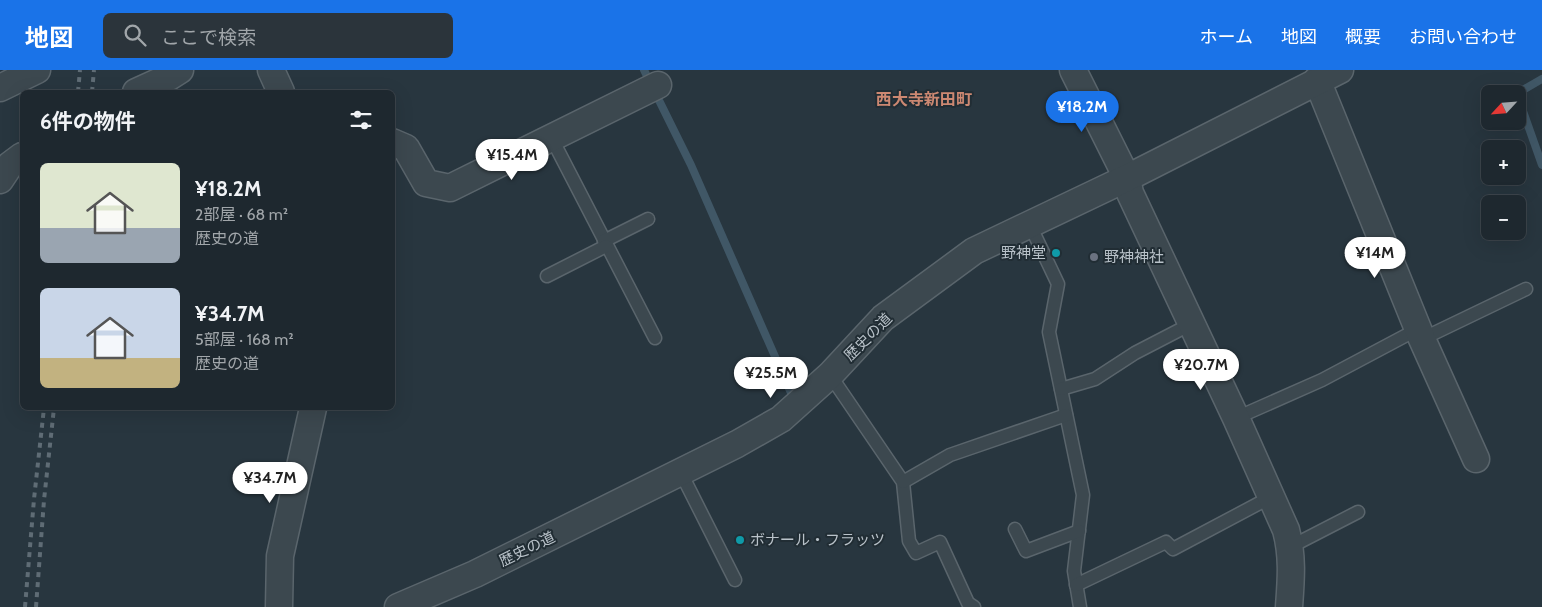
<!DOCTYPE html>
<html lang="ja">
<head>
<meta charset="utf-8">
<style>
	body { margin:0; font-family:Cabin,"Noto Sans JP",sans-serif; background:#2b343b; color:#f1f3f6; height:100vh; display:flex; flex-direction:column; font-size:19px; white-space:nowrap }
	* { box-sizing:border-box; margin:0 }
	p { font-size:16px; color:#a1a6aa }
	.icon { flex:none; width:28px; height:28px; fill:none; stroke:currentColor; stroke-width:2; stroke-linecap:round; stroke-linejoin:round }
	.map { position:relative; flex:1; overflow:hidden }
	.drawer { position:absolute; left:20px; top:20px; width:375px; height:320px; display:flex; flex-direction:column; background:#1e282f; border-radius:8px; box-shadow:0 5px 20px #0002,0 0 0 1px #3c444b }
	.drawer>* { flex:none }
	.needle { width:32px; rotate:244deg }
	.fabs { position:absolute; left:1481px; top:15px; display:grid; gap:10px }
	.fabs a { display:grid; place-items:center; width:45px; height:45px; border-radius:8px; background:#1e282f; box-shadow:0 5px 20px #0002,0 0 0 1px #3c444b; font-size:25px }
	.price { position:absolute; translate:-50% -42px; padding:0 11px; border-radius:18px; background:#fff; color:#222; font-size:16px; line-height:32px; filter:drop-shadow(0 1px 2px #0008) }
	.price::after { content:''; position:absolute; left:50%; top:30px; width:15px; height:11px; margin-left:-8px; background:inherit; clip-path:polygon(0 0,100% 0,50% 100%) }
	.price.active { background:#1a73e8; color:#fff }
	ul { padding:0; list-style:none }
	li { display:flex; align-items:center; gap:15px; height:125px; padding:0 20px }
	li span { display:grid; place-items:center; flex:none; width:140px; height:100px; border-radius:8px; color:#555 }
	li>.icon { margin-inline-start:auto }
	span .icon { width:60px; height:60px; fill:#fffc; stroke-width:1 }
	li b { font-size:21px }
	h2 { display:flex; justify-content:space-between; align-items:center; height:60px; padding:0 20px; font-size:21px }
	header { display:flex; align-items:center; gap:30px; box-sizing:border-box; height:70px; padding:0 25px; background:#1a73e8; color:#fff }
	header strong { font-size:24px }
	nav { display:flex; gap:28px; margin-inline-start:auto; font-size:18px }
	.search { width:350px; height:45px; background:#2b343b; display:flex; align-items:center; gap:12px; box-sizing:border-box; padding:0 18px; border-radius:8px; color:#a1a6aa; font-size:19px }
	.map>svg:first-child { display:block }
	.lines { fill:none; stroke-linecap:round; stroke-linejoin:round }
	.stream { stroke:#405766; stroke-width:8 }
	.service-casing { stroke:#5a656c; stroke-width:15 }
	.minor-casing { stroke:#5a656c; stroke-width:29 }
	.service { stroke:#3c484f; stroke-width:12 }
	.minor { stroke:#3c484f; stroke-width:26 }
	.rail { stroke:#5f6c75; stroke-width:4; stroke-dasharray:5 5; stroke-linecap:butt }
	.culture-dot { fill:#0f9aa8; stroke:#212d34; stroke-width:2 }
	.worship-dot { fill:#6b7280; stroke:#212d34; stroke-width:2 }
	.labels { text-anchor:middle; stroke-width:4; stroke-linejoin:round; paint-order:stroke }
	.poi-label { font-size:15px; fill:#b9c2c9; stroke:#212d34; text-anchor:start }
	.street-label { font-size:15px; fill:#b9c2c9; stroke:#212d34 }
	.neighbourhood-label { font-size:16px; font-weight:bold; fill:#cc8872; stroke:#212d34 }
</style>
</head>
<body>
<header>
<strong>地図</strong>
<div class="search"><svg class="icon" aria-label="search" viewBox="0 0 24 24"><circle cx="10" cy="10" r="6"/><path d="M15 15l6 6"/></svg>ここで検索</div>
<nav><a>ホーム</a><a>地図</a><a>概要</a><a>お問い合わせ</a></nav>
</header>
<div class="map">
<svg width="1542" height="537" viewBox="0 0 1542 537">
	<rect width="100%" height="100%" fill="#28363f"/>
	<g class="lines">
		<g class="stream">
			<path d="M644 0 691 95 791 323"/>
			<path d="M1516 24 1542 9"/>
			<path d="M1518 27 1542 95"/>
		</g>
		<defs>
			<g id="service">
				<path d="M552 69 655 268"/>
				<path d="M1029 153 1058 214 1049 262 1083 425 1074 501 1080 537"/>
				<path d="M604 171 648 149"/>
				<path d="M547 206 606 176"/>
				<path d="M1422 269 1526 219"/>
				<path d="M830 305 903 412 909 471 916 483 940 472 968 533 974 537"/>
				<path d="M1061 319 1095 309 1135 283 1191 254"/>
				<path d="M1236 348 1322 310 1418 259"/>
				<path d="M681 403 735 510"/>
				<path d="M903 412 950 385 1066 345"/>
				<path d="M1015 459 1026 481 1079 461"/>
				<path d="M1290 477 1358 442"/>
				<path d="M1076 515 1166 472 1173 479 1271 427"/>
			</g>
			<g id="minor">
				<path d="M271 0 281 22"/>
				<path d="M1073 0 1127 108 1130 123 1236 348 1286 460C1293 486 1291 510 1289 537"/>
				<path d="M1317 10 1422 269 1476 389"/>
				<path d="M0 18 37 0"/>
				<path d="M136 22 169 7 180 0"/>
				<path d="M392 72 406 78 426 113 450 118 658 15"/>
				<path d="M0 110 10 95 22 86"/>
				<path d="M279 537 280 486 313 338"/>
				<path d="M398 537 475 504 737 374 781 349 830 305 883 248 974 181 1127 108 1340 0"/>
			</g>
		</defs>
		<use href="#service" class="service-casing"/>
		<use href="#minor" class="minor-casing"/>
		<use href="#service" class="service"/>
		<use href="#minor" class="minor"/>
		<g class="rail">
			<path d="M78 22 80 0"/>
			<path d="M92 22 94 0"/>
			<path d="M25 537 34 429 44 338"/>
			<path d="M36 537 44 430 54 338"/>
		</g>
	</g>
	<g class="culture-dot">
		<circle cx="1056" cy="183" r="5"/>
		<circle cx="740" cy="470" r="5"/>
	</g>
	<circle class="worship-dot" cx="1094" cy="187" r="5"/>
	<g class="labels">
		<g class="poi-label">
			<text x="1046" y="188" text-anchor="end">野神堂</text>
			<text x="1104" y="192">野神神社</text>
			<text x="750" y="475">ボナール・フラッツ</text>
		</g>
		<g class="street-label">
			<text transform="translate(868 267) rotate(-45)" y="5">歴史の道</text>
			<text transform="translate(527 479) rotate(-26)" y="5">歴史の道</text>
		</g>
		<g class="neighbourhood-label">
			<text x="924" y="35">西大寺新田町</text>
		</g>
	</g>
</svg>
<div class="fabs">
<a><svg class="needle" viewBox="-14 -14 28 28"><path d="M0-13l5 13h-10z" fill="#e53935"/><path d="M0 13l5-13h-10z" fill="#a1a6aa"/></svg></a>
<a>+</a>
<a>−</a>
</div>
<b class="price active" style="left:1082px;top:63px">¥18.2M</b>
<b class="price" style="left:512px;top:111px">¥15.4M</b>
<b class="price" style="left:1375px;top:209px">¥14M</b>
<b class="price" style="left:1201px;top:321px">¥20.7M</b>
<b class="price" style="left:771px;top:329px">¥25.5M</b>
<b class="price" style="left:270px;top:434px">¥34.7M</b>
<section class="drawer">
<h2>6件の物件<svg class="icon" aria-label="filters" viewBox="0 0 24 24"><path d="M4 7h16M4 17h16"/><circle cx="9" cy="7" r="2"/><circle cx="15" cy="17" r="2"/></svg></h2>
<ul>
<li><span style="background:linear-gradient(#dfe7d0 65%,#9aa5b1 0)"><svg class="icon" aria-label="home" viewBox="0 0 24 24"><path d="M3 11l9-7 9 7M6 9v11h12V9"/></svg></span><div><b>¥18.2M</b><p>2部屋 · 68 m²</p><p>歴史の道</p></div></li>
<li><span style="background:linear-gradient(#c9d6e8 70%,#c2b280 0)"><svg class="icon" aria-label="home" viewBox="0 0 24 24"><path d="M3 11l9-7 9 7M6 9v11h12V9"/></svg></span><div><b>¥34.7M</b><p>5部屋 · 168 m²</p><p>歴史の道</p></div></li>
</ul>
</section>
</div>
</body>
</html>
